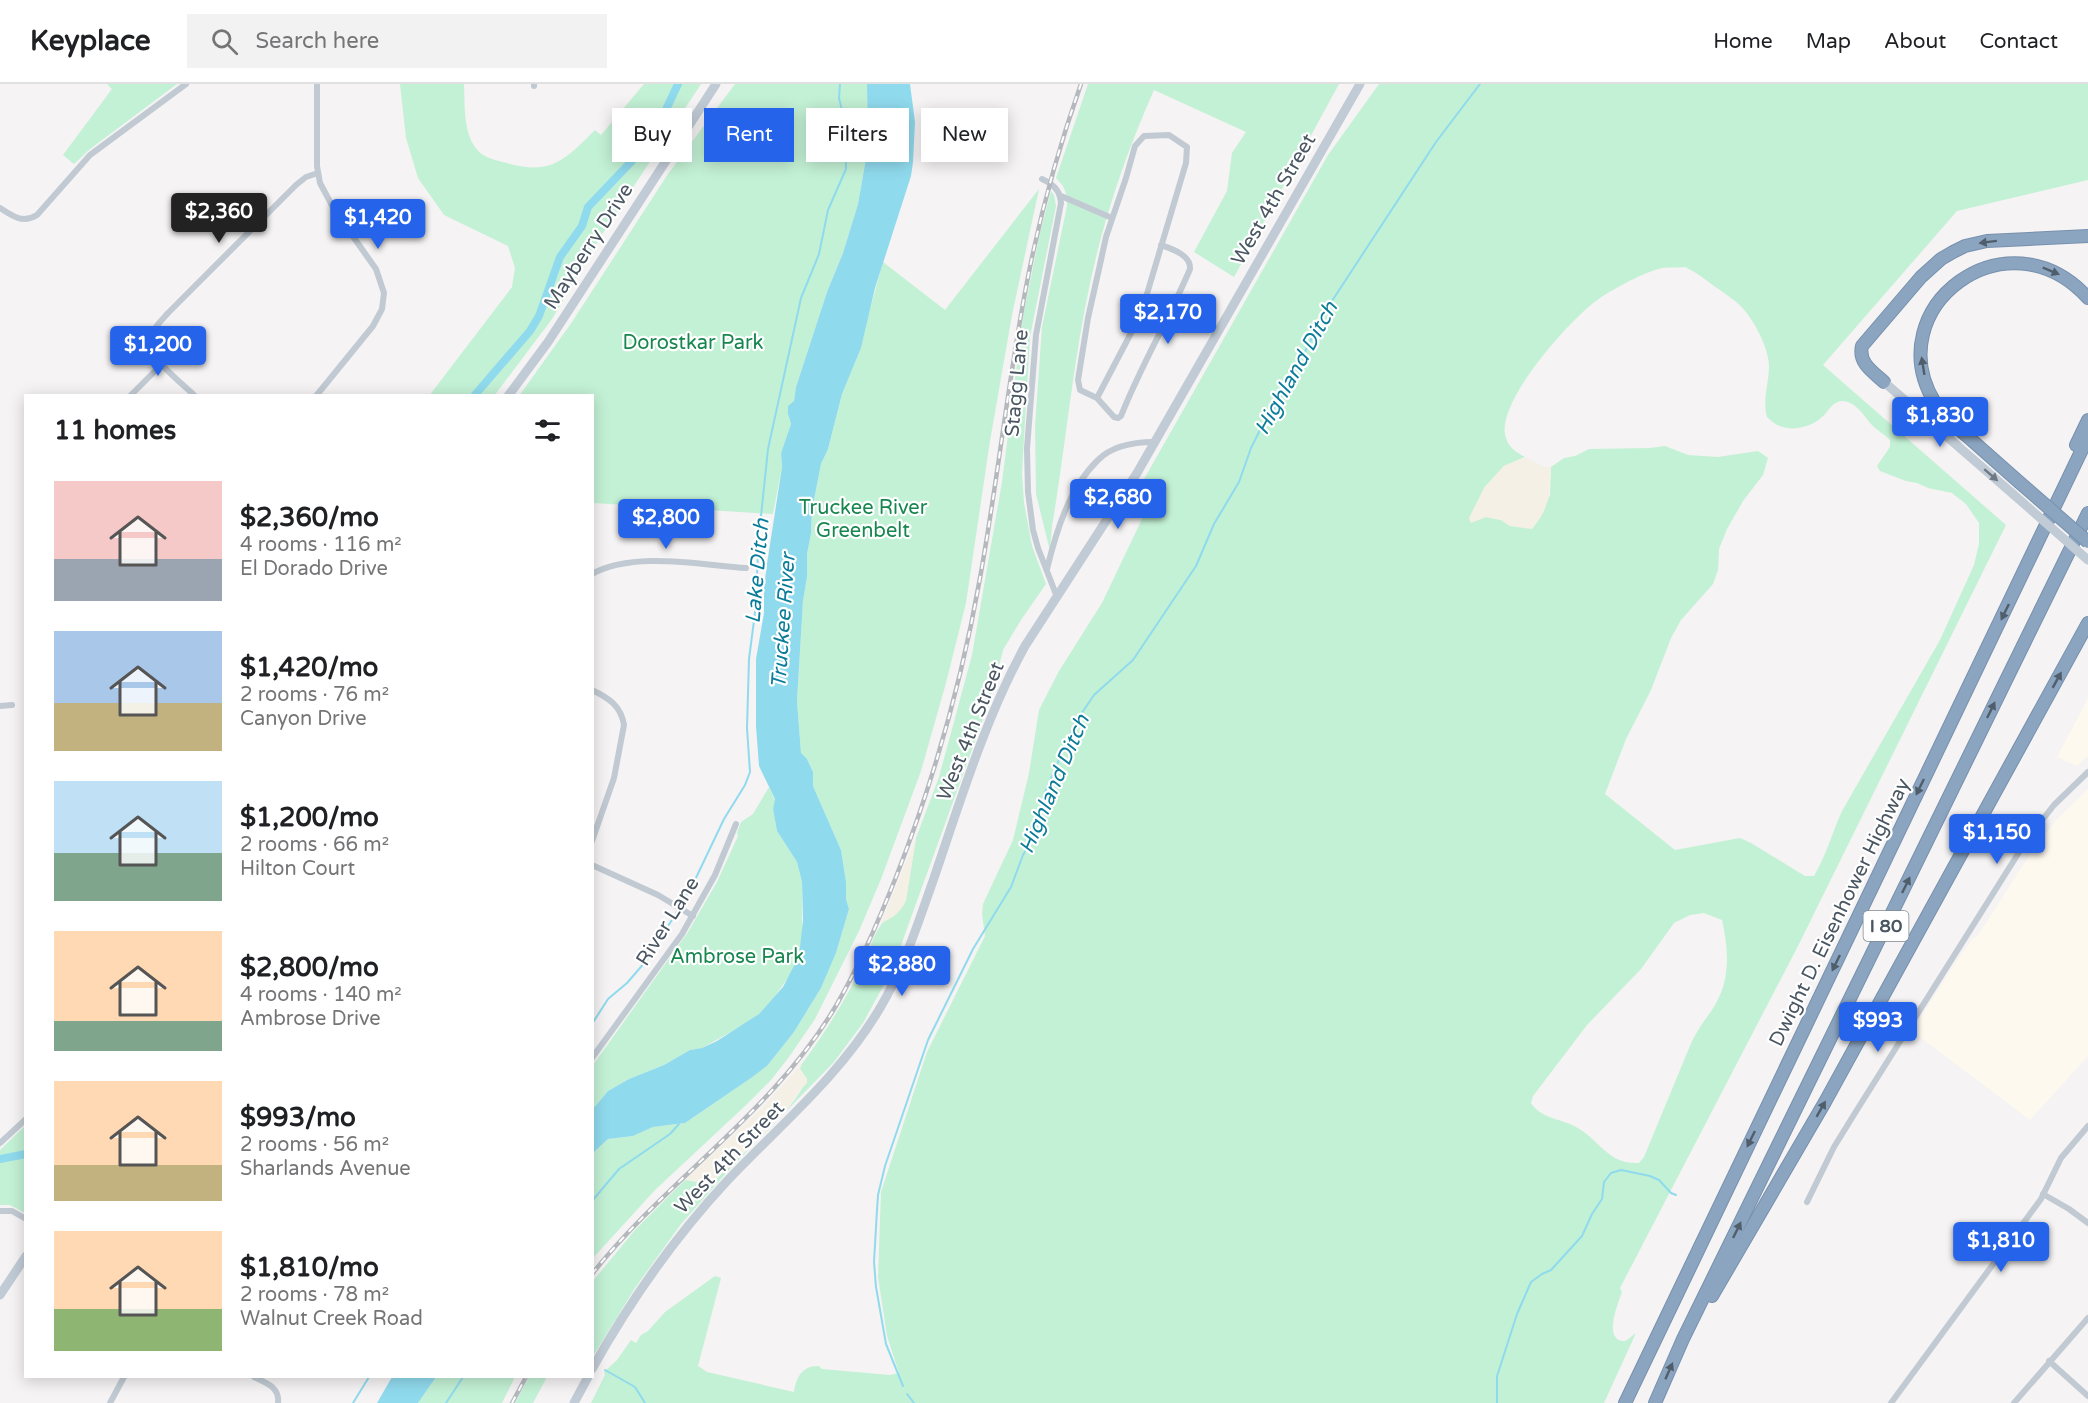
<!DOCTYPE html>
<html lang="en">
<head>
<meta charset="utf-8">
<style>
	body { margin:0; font-family:"Varela Round",sans-serif; background:#f2f2f2; color:#202124; height:100vh; display:flex; flex-direction:column; font-size:22px; white-space:nowrap }
	* { box-sizing:border-box; margin:0 }
	p { font-size:20px; color:#757577 }
	.icon { flex:none; width:33px; height:33px; fill:none; stroke:currentColor; stroke-width:2; stroke-linecap:round; stroke-linejoin:round }
	.map { position:relative; flex:1; overflow:hidden }
	.side { position:absolute; left:24px; top:310px; width:570px; height:984px; display:flex; flex-direction:column; background:#fff; border-radius:0px; box-shadow:0 3px 15px #0003 }
	.side>* { flex:none }
	.hud { position:absolute; left:612px; top:24px; width:570px; height:54px; display:flex; gap:12px }
	.price { position:absolute; translate:-50% -51px; padding:0 14px; border-radius:6px; background:#2563eb; color:#fff; font-size:20px; line-height:39px; filter:drop-shadow(0 2px 3px #0008) }
	.price::after { content:''; position:absolute; left:50%; top:36px; width:18px; height:14px; margin-left:-9px; background:inherit; clip-path:polygon(0 0,100% 0,50% 100%) }
	.price.active { background:#222; color:#fff }
	ul { padding:0; list-style:none }
	li { display:flex; align-items:center; gap:18px; height:150px; padding:0 30px }
	li span { display:grid; place-items:center; flex:none; width:168px; height:120px; border-radius:0px; color:#555 }
	li>.icon { margin-inline-start:auto }
	span .icon { width:72px; height:72px; fill:#fffc; stroke-width:1 }
	li b { font-size:26px }
	h2 { display:flex; justify-content:space-between; align-items:center; height:72px; padding:0 30px; font-size:26px }
	.tag { padding:0 21px; border-radius:0px; background:#fff; box-shadow:0 3px 15px #0003; font-size:21px; line-height:54px }
	.tag.active { background:#2563eb; color:#fff }
	header { display:flex; align-items:center; gap:36px; box-sizing:border-box; height:84px; padding:0 30px; background:#fff; border-bottom:2px solid #e0e0e0 }
	header strong { font-size:28px }
	nav { display:flex; gap:33px; margin-inline-start:auto; font-size:21px }
	.search { width:420px; height:54px; background:#f2f2f2; display:flex; align-items:center; gap:15px; box-sizing:border-box; padding:0 21px; border-radius:0px; color:#757577; font-size:22px }
	.map>svg:first-child { display:block }
	.commercial { fill:#fdf9ef }
	.green { fill:#c3f1d5; fill-rule:evenodd }
	.sand { fill:#f5f0e5 }
	.water { fill:#90daee }
	.lines { fill:none; stroke-linecap:round; stroke-linejoin:round }
	.stream { stroke:#90daee; stroke-width:2 }
	.canal { stroke:#90daee; stroke-width:8 }
	.highway-casing { stroke:#7690ad; stroke-width:14 }
	.street { stroke:#c1cad2; stroke-width:6 }
	.secondary { stroke:#c1cbd6; stroke-width:9 }
	.highway { stroke:#8ba5c1; stroke-width:12 }
	.rail-casing { stroke:#b5b8bd; stroke-width:4.5 }
	.rail { stroke:#fff; stroke-width:2; stroke-dasharray:7; stroke-linecap:butt }
	.highway-bridge-casing { stroke:#7690ad; stroke-width:14; stroke-linecap:butt }
	.secondary-bridge { stroke:#c1cbd6; stroke-width:9 }
	.highway-bridge { stroke:#8ba5c1; stroke-width:12 }
	.oneway { fill:#505e6b }
	.oneway2 { fill:#6e7984 }
	.labels { text-anchor:middle; stroke-width:4.5; stroke-linejoin:round; paint-order:stroke }
	.shield { fill:#fff; stroke:#808990; stroke-width:1.5 }
	.shield-label { font-size:18px; font-weight:bold; fill:#4a5661 }
	.street-label { font-size:20px; fill:#4a5661; stroke:#fff }
	.park-label { font-size:20px; fill:#17864f; stroke:#fff }
	.water-label { font-size:21px; font-style:italic; fill:#0c7c9b; stroke:#fff }
</style>
</head>
<body>
<header>
<strong>Keyplace</strong>
<div class="search"><svg class="icon" aria-label="search" viewBox="0 0 24 24"><circle cx="10" cy="10" r="6"/><path d="M15 15l6 6"/></svg>Search here</div>
<nav><a>Home</a><a>Map</a><a>About</a><a>Contact</a></nav>
</header>
<div class="map">
<svg width="2088" height="1319" viewBox="0 0 2088 1319">
	<rect width="100%" height="100%" fill="#f5f3f3"/>
	<g class="commercial">
		<path d="M2088 614V672L2077 682 2057 673Z"/>
		<path d="M2088 705V972L2030 1036 1912 947 1952 884 1973 854 1977 853 2034 764 2057 735Z"/>
	</g>
	<g class="green">
		<path d="M107 0H177L90 65 74 80 63 71 112 5Z"/>
		<path d="M400 0H464C465 20 463 46 475 63 482 73 491 75 503 78 550 92 563 78 595 46L601 51 644 0H701L601 152 552 235 494 312H429L512 203 515 184 508 162 444 131 418 94 406 54Z"/>
		<path d="M735 0H867L868 63 858 120 843 169 827 208 796 303 794 317 788 330 791 340 781 369 782 383 773 430 593 419 592 312H519L572 238 668 90Z"/>
		<path d="M1088 0H1339L1234 193 1194 168 1227 107 1232 69 1246 48 1154 6C1127 67 1105 130 1091 195 1073 276 1066 360 1052 442L1050 467 1036 410 1035 342 1042 243 1067 122C1067 108 1065 103 1056 94Z"/>
		<path d="M1379 0H2088V96L1957 127 1823 281 2006 441 1798 862 1620 1204 1622 1208C1619 1217 1602 1257 1624 1257 1628 1257 1632 1251 1636 1249L1604 1319H591L605 1291 604 1288 617 1276 631 1256 636 1259 641 1251 648 1247 665 1228 715 1192 721 1194 698 1282 707 1288 794 1308C796 1293 803 1281 819 1282L822 1285 890 1291 899 1289 887 1252 878 1193 881 1108 927 968 985 852 982 830 983 820 1013 756 1029 689 1039 626 1059 587 1102 519 1143 433C1144 423 1136 413 1139 404L1328 71ZM1685 183C1698 189 1708 198 1720 206 1725 210 1730 213 1735 217 1751 229 1769 263 1769 282 1769 300 1762 316 1767 333 1771 337 1777 342 1783 343 1795 347 1813 342 1822 333 1830 326 1834 313 1848 318 1860 322 1866 336 1875 344 1880 348 1885 351 1890 356V363L1877 382 1880 387 1906 397 1917 399 1928 404 1952 409 1966 420 1979 439V460L1974 481 1940 556 1842 727C1832 749 1826 772 1814 792H1805L1751 759 1740 754 1675 766 1605 710 1626 655 1651 606 1671 554 1681 536 1713 500 1718 486 1719 465 1727 445 1743 417 1763 391 1768 374 1758 367 1718 373 1688 371 1665 362 1650 364 1589 365 1575 372 1564 374 1551 383 1550 411 1539 435 1510 442 1501 436 1486 433 1484 404 1504 382 1525 373C1516 368 1509 364 1506 354 1493 320 1573 232 1600 214 1615 204 1644 188 1662 184 1669 183 1677 184 1685 183ZM1704 829 1722 836C1729 867 1731 898 1712 926 1705 936 1698 945 1692 957L1644 1073 1639 1079C1606 1081 1598 1052 1572 1041 1557 1034 1541 1034 1531 1019L1533 1012 1587 941 1641 885 1674 839 1690 831Z"/>
		<path d="M1039 105 1012 231 990 357 966 519 946 599 921 687 881 795 859 847 815 935 789 973 771 996 745 1022 655 1106 593 1174V1069L608 1055 633 1052 653 1043 685 1039 751 994 767 982 794 948 821 904 836 869 849 825 846 815V798L841 766 813 702V688L807 675 801 670 797 617 803 517 807 493V470L811 450 812 426 821 380 828 365 842 310 861 264 866 240 883 178 945 226Z"/>
		<path d="M1051 107 1054 111 1056 122 1030 253 1022 389 1024 419 1032 462 1046 500 1021 536 1003 566 991 613 892 886 863 939 834 978 728 1087 681 1140 635 1204 593 1272V1197L635 1146 685 1096 704 1099 717 1094C746 1067 791 1030 807 995L800 985 801 981C825 950 844 917 862 883 869 870 872 852 881 841 888 831 898 833 906 816L916 754 939 693 972 571 1002 398 1023 232 1040 149Z"/>
		<path d="M769 703 775 716 773 725 777 747 797 778 802 798V851L799 872 791 889 774 914 759 930 743 941 702 964 690 966 664 981 629 995 608 1007 593 1025V981L688 848 717 798 738 752 737 749 741 738 753 730Z"/>
		<path d="M25 1042V1129L10 1121H0V1066Z"/>
		<path d="M436 1293H515L502 1319H418Z"/>
		<path d="M529 1293H547L533 1319H515Z"/>
	</g>
	<g class="sand">
		<path d="M1525 373 1544 383H1551C1548 412 1552 420 1532 445L1510 442 1501 436 1486 433 1471 439 1469 434 1484 404 1504 382Z"/>
		<path d="M916 754 906 816C901 828 893 834 881 839Z"/>
		<path d="M801 981 800 985 807 995V999L798 1008 784 1029 717 1094C702 1103 699 1095 685 1096L761 1025Z"/>
	</g>
	<g class="water">
		<path d="M867 0H910L915 38 913 78 911 92 875 204 861 264 842 310 828 365 821 380 812 426 811 450 807 470V493L803 517 797 617 801 669 807 675 813 688V702L841 766 846 798V815L849 825 836 869 821 904 794 948 767 982 751 994 685 1039 653 1043 633 1052 608 1055 593 1069V1025L608 1007 629 995 664 981 690 966 702 964 717 957 759 930 783 903 799 872 803 836 802 798 797 778 777 747 773 725 775 715 759 682 756 642V575L764 529V504L767 480 782 383 781 369 791 340 788 330V322L794 317 796 303 827 208 843 169 858 120 868 63Z"/>
		<path d="M392 1293H436L418 1319H377Z"/>
	</g>
	<g class="lines">
		<g class="stream">
			<path d="M592 940 608 915 627 899 646 877 675 831 694 798 724 735 745 701 750 688 747 644 749 575 755 529 759 451 768 365 801 214 819 170 828 126 846 85 845 38 839 14 840 0"/>
			<path d="M592 1117 619 1085 670 1050 679 1040"/>
			<path d="M605 1286 635 1303 645 1319"/>
			<path d="M903 1302 886 1260 876 1203 874 1178 877 1126 878 1111 885 1082 928 956 973 865 1011 803 1023 771 1034 752 1043 713 1075 639 1094 611 1133 576 1196 482 1214 440 1239 398 1251 364 1260 346 1280 315 1330 220 1436 58 1480 0"/>
			<path d="M907 1310 914 1319"/>
			<path d="M353 1319 369 1293"/>
			<path d="M446 1319 463 1293"/>
			<path d="M1497 1319V1292L1500 1283 1517 1230 1531 1198 1542 1190 1551 1186 1582 1152 1592 1130 1602 1115 1604 1098 1611 1089 1621 1086 1650 1092 1659 1096 1671 1109 1676 1111"/>
		</g>
		<g class="canal">
			<path d="M474 312 530 247 539 232 560 173 582 142 588 123 631 78 645 60 662 34 678 0"/>
			<path d="M0 1075 26 1070"/>
		</g>
		<defs>
			<g id="highway">
				<path d="M1884 298C1873 288 1858 279 1862 262L1921 193 1941 175 1953 168 1965 162 1987 157 2088 152"/>
				<path d="M2076 361 2088 336"/>
				<path d="M2019 398C2002 383 1984 367 1967 352 1956 342 1943 333 1935 319 1877 224 2007 125 2088 214"/>
				<path d="M1712 1212 1825 1018 2088 539"/>
				<path d="M1625 1319 2088 353"/>
				<path d="M1655 1319 1683 1255 2088 429"/>
			</g>
		</defs>
		<use href="#highway" class="highway-casing"/>
		<g class="street">
			<path d="M534 0V2"/>
			<path d="M1042 95C1053 100 1060 106 1061 119L1036 251 1027 364 1028 408 1033 446 1038 464 1057 513"/>
			<path d="M1061 112 1112 134"/>
			<path d="M0 124C12 132 23 140 37 131L90 71 186 0"/>
			<path d="M130 312 162 280"/>
			<path d="M195 312C183 300 149 275 150 257 151 246 161 237 168 229L296 101 306 93 318 89"/>
			<path d="M316 312 373 242 382 225 384 209 376 185 335 127 320 99 317 82V0"/>
			<path d="M1097 314 1141 230 1186 79 1187 63 1169 51 1144 52 1135 62 1126 94 1106 153 1099 185 1088 234 1078 296 1080 306 1097 314 1114 333 1118 334 1121 332C1141 281 1169 235 1190 185 1191 171 1172 165 1161 161"/>
			<path d="M1047 485C1056 448 1069 404 1098 376 1112 362 1135 358 1154 358"/>
			<path d="M592 490C634 467 700 481 746 484"/>
			<path d="M592 606C609 614 621 622 624 641L614 694 592 757"/>
			<path d="M0 622 12 621"/>
			<path d="M592 781 658 811 693 832"/>
			<path d="M592 974 682 850 715 791 736 740"/>
			<path d="M0 1059 26 1035"/>
			<path d="M2043 1110 2069 1125 2088 1139"/>
			<path d="M1807 1118 1834 1063 1855 1029 2028 754 2054 721 2088 688"/>
			<path d="M0 1127H12L26 1135"/>
			<path d="M2049 1277 2088 1312"/>
			<path d="M254 1293C266 1299 280 1303 278 1319"/>
			<path d="M110 1319 124 1293"/>
			<path d="M1891 1319 2041 1115 2061 1074 2088 1042"/>
			<path d="M2014 1319 2088 1234"/>
		</g>
		<g class="secondary">
			<path d="M1884 298 2013 410"/>
			<path d="M508 312 548 258 716 0"/>
			<path d="M0 1211 26 1172"/>
			<path d="M592 1285C630 1217 674 1154 727 1097 780 1041 840 992 880 924 904 884 918 839 934 794 961 715 985 635 1025 562L1137 389 1360 0"/>
			<path d="M574 1319 588 1293"/>
		</g>
		<use href="#highway" class="highway"/>
		<defs>
			<g id="rail">
				<path d="M592 1190C668 1094 775 1027 837 920 860 880 879 836 896 793 934 696 962 596 980 494 998 395 1008 296 1027 198 1040 131 1058 65 1081 0"/>
				<path d="M512 1319 526 1293"/>
			</g>
		</defs>
		<use href="#rail" class="rail-casing"/>
		<use href="#rail" class="rail"/>
		<defs>
			<path id="highway-bridge" d="M2019 398 2088 458"/>
		</defs>
		<use href="#highway-bridge" class="highway-bridge-casing"/>
		<path class="secondary-bridge" d="M2013 410 2088 476"/>
		<use href="#highway-bridge" class="highway-bridge"/>
	</g>
	<defs><path id="oneway-solid" d="M-6-.8H1V-3.2L6.5 0L1 3.2V.8H-6Z" transform="scale(1.5)"/></defs>
	<g class="oneway">
		<use href="#oneway-solid" transform="translate(1988 158) rotate(173)"/>
		<use href="#oneway-solid" transform="translate(2051 187) rotate(23)"/>
		<use href="#oneway-solid" transform="translate(1923 282) rotate(-99)"/>
		<use href="#oneway-solid" transform="translate(2005 528) rotate(116)"/>
		<use href="#oneway-solid" transform="translate(2057 596) rotate(-61)"/>
		<use href="#oneway-solid" transform="translate(1991 626) rotate(-64)"/>
		<use href="#oneway-solid" transform="translate(1920 703) rotate(116)"/>
		<use href="#oneway-solid" transform="translate(1906 801) rotate(-64)"/>
		<use href="#oneway-solid" transform="translate(1836 879) rotate(116)"/>
		<use href="#oneway-solid" transform="translate(1821 1025) rotate(-60)"/>
		<use href="#oneway-solid" transform="translate(1751 1055) rotate(116)"/>
		<use href="#oneway-solid" transform="translate(1737 1146) rotate(-64)"/>
		<use href="#oneway-solid" transform="translate(1669 1287) rotate(-66)"/>
	</g>
	<use class="oneway2" href="#oneway-solid" transform="translate(1991 391) rotate(41)"/>
	<g class="labels">
		<rect class="shield" x="1863.5" y="827" width="45" height="30" rx="4.5"/>
		<g class="shield-label">
			<text x="1886" y="848">I 80</text>
		</g>
		<g class="street-label">
			<text transform="translate(1273 115) rotate(-60)" y="7">West 4th Street</text>
			<text transform="translate(588 162) rotate(-57)" y="7">Mayberry Drive</text>
			<text transform="translate(1016 299) rotate(-85)" y="7">Stagg Lane</text>
			<text transform="translate(970 647) rotate(-68)" y="7">West 4th Street</text>
			<text transform="translate(1839 828) rotate(-64)" y="7">Dwight D. Eisenhower Highway</text>
			<text transform="translate(667 837) rotate(-58)" y="7">River Lane</text>
			<text transform="translate(729 1073) rotate(-46)" y="7">West 4th Street</text>
		</g>
		<g class="park-label">
			<text x="693" y="265">Dorostkar Park</text>
			<text x="863" y="430">Truckee River<tspan x="863" dy="23">Greenbelt</tspan></text>
			<text x="737" y="879">Ambrose Park</text>
		</g>
		<g class="water-label">
			<text transform="translate(1296 284) rotate(-61)" y="7">Highland Ditch</text>
			<text transform="translate(757 487) rotate(-85)" y="7">Lake Ditch</text>
			<text transform="translate(783 537) rotate(-86)" y="7">Truckee River</text>
			<text transform="translate(1054 700) rotate(-67)" y="7">Highland Ditch</text>
		</g>
	</g>
</svg>
<b class="price active" style="left:219px;top:160px">$2,360</b>
<b class="price" style="left:378px;top:166px">$1,420</b>
<b class="price" style="left:1168px;top:261px">$2,170</b>
<b class="price" style="left:158px;top:293px">$1,200</b>
<b class="price" style="left:1940px;top:364px">$1,830</b>
<b class="price" style="left:1118px;top:446px">$2,680</b>
<b class="price" style="left:666px;top:466px">$2,800</b>
<b class="price" style="left:1997px;top:781px">$1,150</b>
<b class="price" style="left:902px;top:913px">$2,880</b>
<b class="price" style="left:1878px;top:969px">$993</b>
<b class="price" style="left:2001px;top:1189px">$1,810</b>
<div class="hud">
<a class="tag">Buy</a>
<a class="tag active">Rent</a>
<a class="tag">Filters</a>
<a class="tag">New</a>
</div>
<section class="side">
<h2>11 homes<svg class="icon" aria-label="filters" viewBox="0 0 24 24"><path d="M4 7h16M4 17h16"/><circle cx="9" cy="7" r="2"/><circle cx="15" cy="17" r="2"/></svg></h2>
<ul>
<li><span style="background:linear-gradient(#f6c9c9 65%,#9aa5b1 0)"><svg class="icon" aria-label="home" viewBox="0 0 24 24"><path d="M3 11l9-7 9 7M6 9v11h12V9"/></svg></span><div><b>$2,360/mo</b><p>4 rooms · 116 m²</p><p>El Dorado Drive</p></div></li>
<li><span style="background:linear-gradient(#a9c7e8 60%,#c2b280 0)"><svg class="icon" aria-label="home" viewBox="0 0 24 24"><path d="M3 11l9-7 9 7M6 9v11h12V9"/></svg></span><div><b>$1,420/mo</b><p>2 rooms · 76 m²</p><p>Canyon Drive</p></div></li>
<li><span style="background:linear-gradient(#bfe0f5 60%,#7fa58c 0)"><svg class="icon" aria-label="home" viewBox="0 0 24 24"><path d="M3 11l9-7 9 7M6 9v11h12V9"/></svg></span><div><b>$1,200/mo</b><p>2 rooms · 66 m²</p><p>Hilton Court</p></div></li>
<li><span style="background:linear-gradient(#ffd9b3 75%,#7fa58c 0)"><svg class="icon" aria-label="home" viewBox="0 0 24 24"><path d="M3 11l9-7 9 7M6 9v11h12V9"/></svg></span><div><b>$2,800/mo</b><p>4 rooms · 140 m²</p><p>Ambrose Drive</p></div></li>
<li><span style="background:linear-gradient(#ffd9b3 70%,#c2b280 0)"><svg class="icon" aria-label="home" viewBox="0 0 24 24"><path d="M3 11l9-7 9 7M6 9v11h12V9"/></svg></span><div><b>$993/mo</b><p>2 rooms · 56 m²</p><p>Sharlands Avenue</p></div></li>
<li><span style="background:linear-gradient(#ffd9b3 65%,#8fb573 0)"><svg class="icon" aria-label="home" viewBox="0 0 24 24"><path d="M3 11l9-7 9 7M6 9v11h12V9"/></svg></span><div><b>$1,810/mo</b><p>2 rooms · 78 m²</p><p>Walnut Creek Road</p></div></li>
</ul>
</section>
</div>
</body>
</html>
